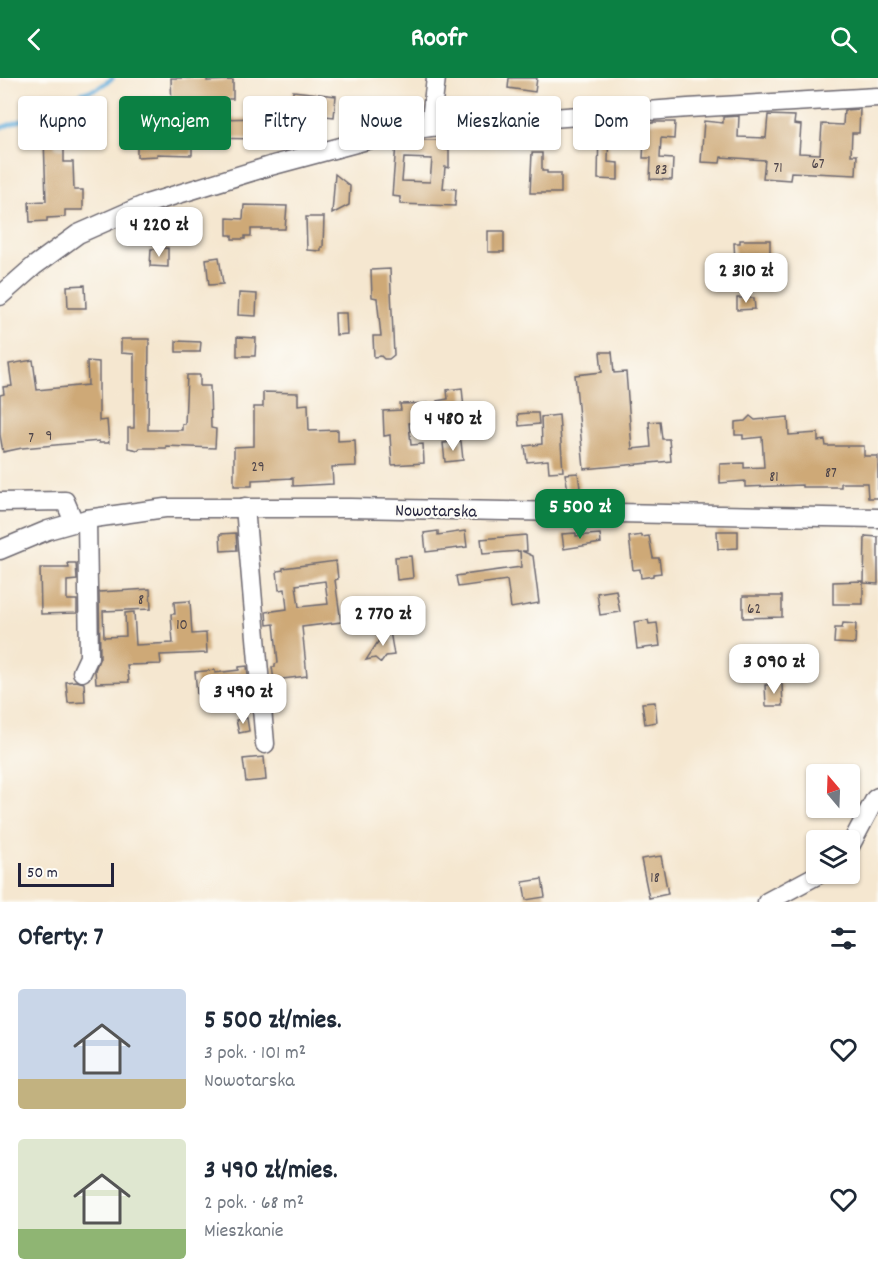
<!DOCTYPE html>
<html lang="pl">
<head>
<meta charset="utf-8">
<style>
	body { margin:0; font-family:Dekko,sans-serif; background:#f2f2f3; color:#1f2937; height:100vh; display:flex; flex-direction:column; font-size:22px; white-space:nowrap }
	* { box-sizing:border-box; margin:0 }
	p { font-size:20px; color:#747a83 }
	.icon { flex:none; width:33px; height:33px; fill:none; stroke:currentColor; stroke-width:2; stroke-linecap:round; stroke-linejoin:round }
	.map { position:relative; height:824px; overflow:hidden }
	.side { display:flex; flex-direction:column; background:#fff; flex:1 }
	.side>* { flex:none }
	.guide { position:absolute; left:18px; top:18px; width:843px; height:54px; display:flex; gap:12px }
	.needle { width:39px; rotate:341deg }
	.tools { position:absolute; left:806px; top:686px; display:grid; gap:12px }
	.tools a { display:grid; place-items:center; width:54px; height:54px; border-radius:6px; background:#fff; box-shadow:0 2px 4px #0004; font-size:30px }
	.scale { position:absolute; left:18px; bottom:15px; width:96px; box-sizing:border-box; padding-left:6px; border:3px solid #22223b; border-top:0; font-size:16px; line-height:21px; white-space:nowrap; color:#22223b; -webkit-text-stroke:4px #fdfcf7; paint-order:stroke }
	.price { position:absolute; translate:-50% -51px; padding:0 14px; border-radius:12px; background:#fff; color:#222; font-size:20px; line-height:39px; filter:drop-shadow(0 2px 3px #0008) }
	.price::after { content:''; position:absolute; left:50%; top:36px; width:18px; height:14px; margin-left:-9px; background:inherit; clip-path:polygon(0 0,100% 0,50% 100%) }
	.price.active { background:#0b8043; color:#fff }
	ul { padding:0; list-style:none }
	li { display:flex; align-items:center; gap:18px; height:150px; padding:0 18px }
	li span { display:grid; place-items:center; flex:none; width:168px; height:120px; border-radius:6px; color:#555 }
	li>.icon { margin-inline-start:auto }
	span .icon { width:72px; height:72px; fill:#fffc; stroke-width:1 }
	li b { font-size:26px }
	h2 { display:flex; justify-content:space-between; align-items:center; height:72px; padding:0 18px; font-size:26px }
	.pill { padding:0 21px; border-radius:6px; background:#fff; box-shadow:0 2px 4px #0004; font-size:21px; line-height:54px }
	.pill.active { background:#0b8043; color:#fff }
	header { display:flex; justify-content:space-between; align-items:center; height:78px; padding:0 18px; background:#0b8043; color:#fff; font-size:27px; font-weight:700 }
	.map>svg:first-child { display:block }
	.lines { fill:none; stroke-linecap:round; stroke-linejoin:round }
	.stream { stroke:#63aedc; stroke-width:4 }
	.building { fill:#cea977; fill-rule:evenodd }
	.minor-casing { stroke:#6c676f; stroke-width:21 }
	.minor { stroke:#fff; stroke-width:18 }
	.labels { text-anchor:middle; stroke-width:4.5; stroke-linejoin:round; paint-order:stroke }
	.number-label { font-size:15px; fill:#4d444a }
	.street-label { font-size:18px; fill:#22223b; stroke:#fdfcf7 }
</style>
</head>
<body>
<header><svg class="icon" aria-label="back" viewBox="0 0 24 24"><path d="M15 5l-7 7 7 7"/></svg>Roofr<svg class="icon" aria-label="search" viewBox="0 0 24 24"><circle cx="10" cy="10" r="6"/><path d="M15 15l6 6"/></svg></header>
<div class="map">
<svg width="878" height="824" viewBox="0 0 878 824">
	<rect width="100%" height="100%" fill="#fdfcf7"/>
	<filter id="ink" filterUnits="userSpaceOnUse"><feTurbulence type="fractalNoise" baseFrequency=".0167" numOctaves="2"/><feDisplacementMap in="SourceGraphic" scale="12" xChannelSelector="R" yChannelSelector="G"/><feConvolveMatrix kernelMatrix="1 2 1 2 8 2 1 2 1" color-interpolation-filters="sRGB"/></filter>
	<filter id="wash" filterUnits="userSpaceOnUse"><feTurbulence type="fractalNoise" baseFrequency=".008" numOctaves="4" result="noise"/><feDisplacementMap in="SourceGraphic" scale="24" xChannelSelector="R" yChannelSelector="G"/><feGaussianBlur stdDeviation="1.35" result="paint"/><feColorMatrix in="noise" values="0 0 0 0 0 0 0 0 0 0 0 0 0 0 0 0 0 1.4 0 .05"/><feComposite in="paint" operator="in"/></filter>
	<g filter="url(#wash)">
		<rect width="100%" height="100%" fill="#f5e7d0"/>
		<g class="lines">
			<path class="stream" d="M0 50 62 28 82 15 98 10 113 0"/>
		</g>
		<g id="blocks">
			<g class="building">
				<path d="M171 0H207V3L233 2V21H217V41L264 40V61L200 60V67H192V77L157 76V78L137 79V47H151L152 63H173Z"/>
				<path d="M509 0H537L535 14 508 10Z"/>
				<path d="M293 13 336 18 334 39 308 36V46H291Z"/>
				<path d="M860 31 859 55H852L851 77H857L856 97 791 94 790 102 763 100 765 82 721 79 720 85 701 84 704 43 723 45V39L739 38 738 59 766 60 768 37 795 38 794 46 801 47 799 75 820 76 822 46 843 47 844 32Z"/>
				<path d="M653 44H675L674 61 661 60 660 80 673 81 672 102 650 101 651 80H643L645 45H653Z"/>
				<path d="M609 47 608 84 618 85V102L598 101 599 48Z"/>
				<path d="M55 58V70H64V84H73L74 112H83V132H65V139L47 140V143L30 144 29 124 46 123 44 59Z"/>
				<path d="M423 62H442V68H446V72H449V90L445 89 443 110 456 111 455 128 400 126V119L392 118 396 66ZM404 80 432 81 430 104 402 103Z"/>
				<path d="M532 75H542V93H547V95H561V115H530Z"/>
				<path d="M335 96 350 108 349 127 332 136Z"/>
				<path d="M244 127 287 128 285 151H251V158H245V161H232V157H227V140L243 141Z"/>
				<path d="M306 139H324L323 169H321V173L307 172Z"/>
				<rect x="488" y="153" width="16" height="21"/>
				<path d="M740 162H770V184L735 183 734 165H740Z"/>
				<path d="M168 170V189L150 188 151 171Z"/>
				<path d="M219 179 223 206 209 207 206 181Z"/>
				<path d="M390 191 394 277 389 281H384L381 278 374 279 373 258H381L377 220 372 219 371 192Z"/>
				<path d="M85 207 86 230H68L67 208Z"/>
				<path d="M239 215 257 216 256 238 238 237Z"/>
				<path d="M737 220H754L755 231 737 232Z"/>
				<path d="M335 235H346L347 256 336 257Z"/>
				<path d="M237 259 256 260 255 278H237Z"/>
				<path d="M121 261H149L148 352H182V346H185L187 297H200V308H210L211 350 216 351 215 370 166 368V370H140L138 372 128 370V350H134V276L121 275Z"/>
				<path d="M176 263 201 264 200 274H176Z"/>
				<path d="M600 274H612L614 295 626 294 632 371 651 369 649 344 660 343 662 361H669L671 383 584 391 575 297 602 294Z"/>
				<path d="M33 282 37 312 88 307 87 283 99 284V343L107 342 109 365H99V363L22 370 3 374 0 357V317L4 316 3 309 12 308 9 286Z"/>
				<path d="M462 310 465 341 409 345 411 367 423 366 424 385 392 387 390 357 384 358 383 333 401 332 400 326 437 325V323L448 321 447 312Z"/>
				<path d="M263 314 298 315V327L308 326 309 353 338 352V363L355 362 356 388 332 389 333 406 293 408V400L252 402V408H234V369L254 368V329H263Z"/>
				<path d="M529 335H538L539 346 519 348 518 336Z"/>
				<path d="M559 337 563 393 549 394 548 382 527 384 525 368 542 366 541 339Z"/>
				<path d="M750 338 755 342 788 339 789 357 818 355V363L825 362 826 368H864V378H878V420H868L867 405H841V409H802V407L745 409V403L720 405V386L744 385V390L764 389 762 359 743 361V357H735V344L745 343Z"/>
				<path d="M461 363 463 382 445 384 443 365Z"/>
				<path d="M578 395 580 410 568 412 565 396Z"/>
				<path d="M438 453V457L465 453 467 469 426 474 424 455Z"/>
				<path d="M717 453H738V470L718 471Z"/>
				<path d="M236 455 237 472 221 473 220 456Z"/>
				<path d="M576 455V458L600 456 601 465 564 471 562 456Z"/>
				<path d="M526 457 527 473H522L533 478 539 525 511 530 507 502 458 509 456 498 521 489 520 473 483 476 481 461Z"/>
				<path d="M642 457V459L649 458 653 480H659L661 495 653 496V498L641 500 640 491 633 492 629 459Z"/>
				<path d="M865 458 878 459V506L864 505Z"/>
				<path d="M411 478 413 500 397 502 395 479Z"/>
				<path d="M336 483 338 501 335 502 341 544 302 549 307 598 274 602 272 589H275V586L278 585 274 546 267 547 266 534 287 531 285 511 279 512 277 493 283 492V490ZM325 503 328 526 299 529 296 507Z"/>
				<path d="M68 485H76L77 502 67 503V522H77V535L41 536 40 490H69Z"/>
				<path d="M863 503V526H833V504Z"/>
				<path d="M150 511 151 531 103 533 104 559 126 558 125 535 134 534 136 567 173 565 171 536H175L174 524 190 523 192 556 206 555 207 575 160 577 161 586 127 587 129 604 96 605 95 592 100 579 99 514Z"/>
				<path d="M616 512 620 534 600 537 597 515Z"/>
				<path d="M743 518H782V539L743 540Z"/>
				<path d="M416 528 418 542 402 544 401 530Z"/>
				<path d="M648 542 649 546 657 545 660 568 637 571 634 544Z"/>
				<path d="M843 545 856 546 855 566 834 565 835 550H842Z"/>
				<path d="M389 547 394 577 386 578 381 585 375 580 366 582Z"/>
				<path d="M247 588 249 608 216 611 207 618 203 616H197L195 594 215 592V595L239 592V589Z"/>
				<path d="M76 603 84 605 85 624 68 625 66 604Z"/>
				<path d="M782 606 783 628H766L765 607Z"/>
				<path d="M655 624 657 644 645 646 642 625Z"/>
				<path d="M247 640 249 653 239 655 236 642Z"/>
				<path d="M264 679 266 702 246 704 243 681Z"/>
				<path d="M661 778 668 816 649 820 641 781Z"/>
				<path d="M542 801 545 819 526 822 523 804Z"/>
			</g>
		</g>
	</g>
	<g filter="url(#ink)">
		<use href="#blocks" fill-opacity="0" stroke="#6c676f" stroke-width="1.5"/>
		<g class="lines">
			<defs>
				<g id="minor">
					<path d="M430 49 436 0"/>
					<path d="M0 218 34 188 78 156 146 126 270 88 393 55 430 49 688 30 878 19"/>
					<path d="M0 424 65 423 74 444"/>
					<path d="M245 429 265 666"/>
					<path d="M0 472 48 452 87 441 165 430H351L878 440"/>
					<path d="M82 594 89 579 87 441"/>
					<path d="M849 770 875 721 878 719"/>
					<path d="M767 824 821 795"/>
				</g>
			</defs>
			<use href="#minor" class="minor-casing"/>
			<use href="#minor" class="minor"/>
		</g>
	</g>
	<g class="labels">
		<g class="number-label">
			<text x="818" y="90">67</text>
			<text x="778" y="94">71</text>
			<text x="661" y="96">83</text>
			<text x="49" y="362">9</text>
			<text x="31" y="364">7</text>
			<text x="258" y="393">29</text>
			<text x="831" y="399">87</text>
			<text x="774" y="403">81</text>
			<text x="141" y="526">8</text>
			<text x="754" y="535">62</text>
			<text x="182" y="551">10</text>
			<text x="655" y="804">18</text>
		</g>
		<g class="street-label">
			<text transform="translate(436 432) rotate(1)" y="6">Nowotarska</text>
		</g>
	</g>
</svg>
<div class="tools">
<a><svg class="needle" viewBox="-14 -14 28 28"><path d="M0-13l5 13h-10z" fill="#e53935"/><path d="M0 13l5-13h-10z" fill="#747a83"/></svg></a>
<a><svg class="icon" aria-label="layers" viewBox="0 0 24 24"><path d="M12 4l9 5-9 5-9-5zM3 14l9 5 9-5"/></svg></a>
</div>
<div class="scale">50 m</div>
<b class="price" style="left:159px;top:180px">4 220 zł</b>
<b class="price" style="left:746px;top:226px">2 310 zł</b>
<b class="price" style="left:453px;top:374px">4 480 zł</b>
<b class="price active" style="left:580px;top:462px">5 500 zł</b>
<b class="price" style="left:383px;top:569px">2 770 zł</b>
<b class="price" style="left:774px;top:617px">3 090 zł</b>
<b class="price" style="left:243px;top:647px">3 490 zł</b>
<div class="guide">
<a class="pill">Kupno</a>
<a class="pill active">Wynajem</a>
<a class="pill">Filtry</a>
<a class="pill">Nowe</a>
<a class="pill">Mieszkanie</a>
<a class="pill">Dom</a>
</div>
</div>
<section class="side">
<h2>Oferty: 7<svg class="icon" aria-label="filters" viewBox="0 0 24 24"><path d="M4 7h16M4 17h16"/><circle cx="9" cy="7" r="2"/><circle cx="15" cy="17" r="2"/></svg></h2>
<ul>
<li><span style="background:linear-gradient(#c9d6e8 75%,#c2b280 0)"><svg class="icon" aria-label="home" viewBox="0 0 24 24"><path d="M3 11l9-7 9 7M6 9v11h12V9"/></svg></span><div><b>5 500 zł/mies.</b><p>3 pok. · 101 m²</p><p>Nowotarska</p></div><svg class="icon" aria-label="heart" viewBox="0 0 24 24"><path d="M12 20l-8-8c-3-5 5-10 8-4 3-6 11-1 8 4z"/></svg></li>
<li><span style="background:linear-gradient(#dfe7d0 75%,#8fb573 0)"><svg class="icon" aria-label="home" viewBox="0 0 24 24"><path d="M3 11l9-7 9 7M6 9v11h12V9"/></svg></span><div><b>3 490 zł/mies.</b><p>2 pok. · 68 m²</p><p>Mieszkanie</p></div><svg class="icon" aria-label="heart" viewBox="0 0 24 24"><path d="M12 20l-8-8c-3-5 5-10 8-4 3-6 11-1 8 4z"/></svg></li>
</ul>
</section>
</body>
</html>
